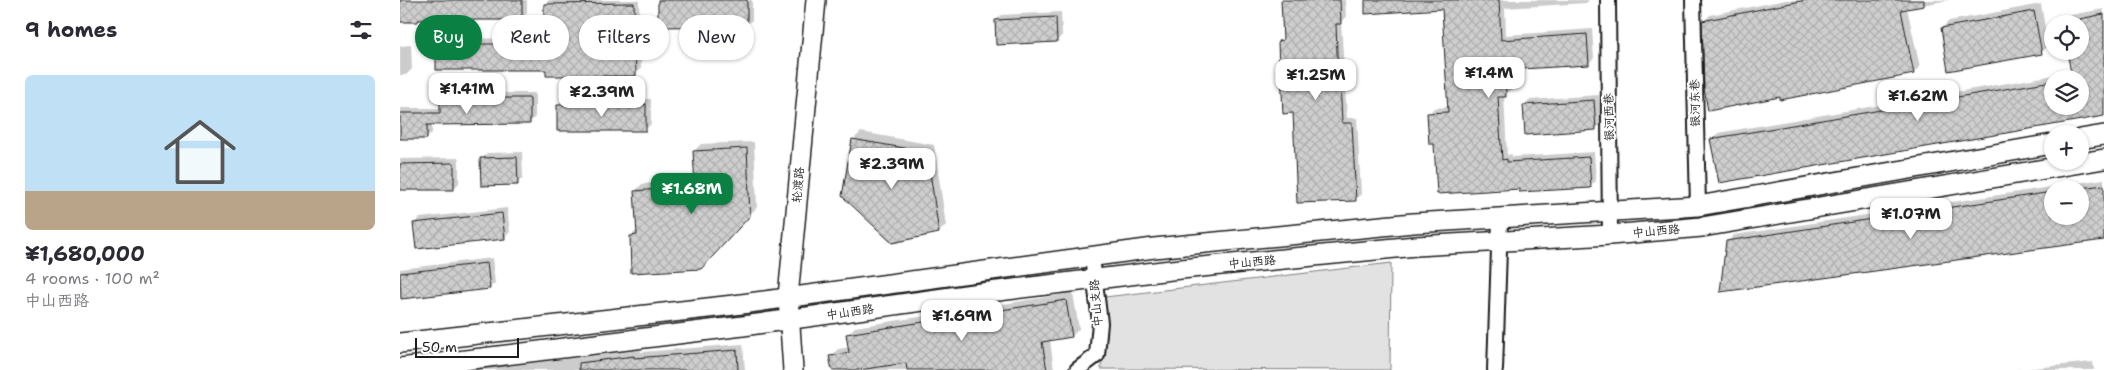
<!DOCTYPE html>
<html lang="en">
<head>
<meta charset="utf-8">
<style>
	body { margin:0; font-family:"Shantell Sans","LXGW WenKai TC",sans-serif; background:#f7f7f7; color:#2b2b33; height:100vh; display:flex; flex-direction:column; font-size:19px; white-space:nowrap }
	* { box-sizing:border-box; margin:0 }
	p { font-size:16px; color:#7c7c81 }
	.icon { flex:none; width:28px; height:28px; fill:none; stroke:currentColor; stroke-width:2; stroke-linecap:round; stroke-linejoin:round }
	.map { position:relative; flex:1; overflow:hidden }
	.details { display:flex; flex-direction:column; background:#fff; width:400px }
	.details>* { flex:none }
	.guide { position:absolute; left:15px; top:15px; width:475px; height:45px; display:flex; gap:10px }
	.buttons { position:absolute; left:1644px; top:15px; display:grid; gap:10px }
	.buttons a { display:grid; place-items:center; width:45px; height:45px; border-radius:50%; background:#fff; box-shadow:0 1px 4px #0004; font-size:25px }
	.scale { position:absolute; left:15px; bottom:12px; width:104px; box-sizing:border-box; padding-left:5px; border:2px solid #1c1c1c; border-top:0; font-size:14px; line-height:18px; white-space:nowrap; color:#1c1c1c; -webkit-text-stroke:4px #fff; paint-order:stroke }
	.price { position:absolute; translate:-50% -42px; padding:0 11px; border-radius:10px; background:#fff; color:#222; font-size:16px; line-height:32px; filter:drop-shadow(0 1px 2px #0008) }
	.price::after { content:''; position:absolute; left:50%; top:30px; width:15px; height:11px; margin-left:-8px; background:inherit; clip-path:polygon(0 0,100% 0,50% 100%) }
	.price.selected { background:#0b8043; color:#fff }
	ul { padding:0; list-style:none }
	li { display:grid; align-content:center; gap:10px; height:265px; padding:0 25px }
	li+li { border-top:1px solid #e1e1e2 }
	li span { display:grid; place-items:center; height:155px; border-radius:8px; color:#555 }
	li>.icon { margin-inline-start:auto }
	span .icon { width:90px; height:90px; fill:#fffc; stroke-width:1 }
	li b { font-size:21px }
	h2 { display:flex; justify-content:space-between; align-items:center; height:60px; padding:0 25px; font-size:21px }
	.chip { padding:0 18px; border-radius:22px; background:#fff; box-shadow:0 1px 4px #0004; font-size:18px; line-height:45px }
	.chip.selected { background:#0b8043; color:#fff }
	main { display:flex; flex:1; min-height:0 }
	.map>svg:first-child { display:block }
	.park { fill:#e2e2e2; stroke:#7f7f7f }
	.shadow { fill:#0003; fill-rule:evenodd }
	.building { fill:url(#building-cross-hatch); stroke:#1c1c1c }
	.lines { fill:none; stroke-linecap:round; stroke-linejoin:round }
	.minor-casing { stroke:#1c1c1c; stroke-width:18 }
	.secondary-casing { stroke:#1c1c1c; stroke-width:22 }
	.minor { stroke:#fff; stroke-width:14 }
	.secondary { stroke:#fff; stroke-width:19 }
	.labels { text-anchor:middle; stroke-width:4; stroke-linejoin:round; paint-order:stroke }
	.street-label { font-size:12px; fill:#1c1c1c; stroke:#fff }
</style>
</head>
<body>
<main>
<section class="details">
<h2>9 homes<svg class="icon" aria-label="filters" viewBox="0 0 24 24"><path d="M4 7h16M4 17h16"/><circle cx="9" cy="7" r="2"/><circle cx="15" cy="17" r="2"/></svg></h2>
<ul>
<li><span style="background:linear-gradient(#bfe0f5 75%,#b9a48a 0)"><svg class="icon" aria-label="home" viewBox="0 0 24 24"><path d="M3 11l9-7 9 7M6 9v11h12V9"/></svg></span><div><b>¥1,680,000</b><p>4 rooms · 100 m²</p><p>中山西路</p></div></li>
</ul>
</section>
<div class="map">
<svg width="1704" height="370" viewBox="0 0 1704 370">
	<defs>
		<pattern id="building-cross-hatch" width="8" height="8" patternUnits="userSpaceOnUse" patternTransform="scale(1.25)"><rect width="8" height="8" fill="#cecece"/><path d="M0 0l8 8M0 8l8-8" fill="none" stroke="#b0b0b0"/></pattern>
	</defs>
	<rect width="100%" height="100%" fill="#fff"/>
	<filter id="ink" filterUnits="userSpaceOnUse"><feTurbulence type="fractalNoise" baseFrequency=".02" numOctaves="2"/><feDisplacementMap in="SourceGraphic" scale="10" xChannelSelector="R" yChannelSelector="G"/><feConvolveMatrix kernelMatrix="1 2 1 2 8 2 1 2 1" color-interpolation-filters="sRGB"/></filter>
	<g filter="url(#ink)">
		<path class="park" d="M991 263 990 370 701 369 705 297Z"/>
		<g class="shadow">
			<path d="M0 0H127V13L122 19 0 20Z"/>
			<path d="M149 0H239L241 69 235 75 147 69 37 44 43 39 145 38V4Z"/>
			<path d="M260 0H352V20L347 25Z"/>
			<path d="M882 0H945L946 17 941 22 947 118H957L961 194 955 200 895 112 880 41 884 37Z"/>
			<path d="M966 0H1189L1186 3 1105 8 1106 35 1192 29 1194 58 1188 64 1110 69 1111 90 1104 96 1107 155 1112 154V157L1194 152 1196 181 1190 186 1120 188 1035 142 1029 114 1034 108 1049 107 1043 8Z"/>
			<path d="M1386 0H1549L1507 8 1520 67 1513 73 1304 21 1310 15Z"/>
			<path d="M1641 4 1648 46 1641 53 1542 28 1549 21Z"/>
			<path d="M1704 9V115L1311 140 1318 133 1672 72 1680 51V24L1663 22 1670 15ZM1652 79H1680V106H1652Z"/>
			<path d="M661 12 662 35 657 41 596 20 601 15Z"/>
			<path d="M11 45 12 69 6 75H0V46Z"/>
			<path d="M47 93H135V117L129 123H32V133L26 138H0V108H41V99Z"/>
			<path d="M1199 95 1201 124 1196 129 1124 105 1129 100Z"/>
			<path d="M251 99V124L246 129 158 105 164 100Z"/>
			<path d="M461 132 534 145 546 225 539 232 453 140Z"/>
			<path d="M354 142 357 207 308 260 231 236 238 229 235 191 242 184 296 180 294 151 301 144Z"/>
			<path d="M122 152 123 178 117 183 82 159 87 153Z"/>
			<path d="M59 158V183L54 188 0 189V159Z"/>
			<path d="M1704 179V239L1327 242 1334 235ZM1652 189H1680V216H1652Z"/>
			<path d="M107 208 110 232 104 238 14 223 20 218Z"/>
			<path d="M92 258 95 283 89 288 0 298V269Z"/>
			<path d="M673 293 679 329 672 336 650 340 654 370H433L431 356 438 349 450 347 448 334 455 327Z"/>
			<path d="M343 344 345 370H75L240 350 241 352Z"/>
			<path d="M1693 362 1694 370H1614Z"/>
		</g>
		<g class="building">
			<path d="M0 0H122V20H18V22H0Z"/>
			<path d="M258 0H347V26L258 27Z"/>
			<path d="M881 0H940L941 24H936L938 81H940L942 123H952L956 201 897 203 893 113 883 114 881 71H879L878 41 883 40Z"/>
			<path d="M965 0H1099L1101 40 1187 34 1189 65 1105 70 1106 97H1098L1102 160 1107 159V162L1189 157 1191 188 1119 192V189L1037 194 1034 144H1029L1027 113 1048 112 1042 9 965 14Z"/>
			<path d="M1406 0H1524V6L1501 10 1514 74 1380 100V97L1308 111 1304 88 1302 21Z"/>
			<path d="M234 3 236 76H146V70H36V44H144V4Z"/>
			<path d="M1634 11 1642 54 1548 71 1541 28Z"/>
			<path d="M1704 14V116L1319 183 1310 139 1652 81V106H1680V79H1672L1667 51H1680V19Z"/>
			<path d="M656 17 657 42 596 45 595 20Z"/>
			<path d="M40 98H130V124L27 125V139H0V113H40Z"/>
			<path d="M1194 100 1196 130 1125 135 1123 105Z"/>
			<path d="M246 104V131H157V105Z"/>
			<path d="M452 139 527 152 539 233 492 243 442 196Z"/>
			<path d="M347 148 350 216 301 269 231 273 230 236 237 235 234 191 295 186 293 151Z"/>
			<path d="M117 157 118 185 81 186 80 158Z"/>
			<path d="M54 163V190H0V164Z"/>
			<path d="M1704 185V240L1320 292 1326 241 1652 192V216H1680V188Z"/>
			<path d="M102 213 105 239 16 249 13 223Z"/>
			<path d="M87 263 90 289 1 299 0 273Z"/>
			<path d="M666 300 672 337 642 342 647 370H507L506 363 459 370H432L429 356 449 353 446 334Z"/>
			<path d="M337 350 338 370H179V363L234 356V358Z"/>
		</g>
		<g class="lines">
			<defs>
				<g id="minor">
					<path d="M1208 0 1210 235"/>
					<path d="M1293 0 1298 206"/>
					<path d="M677 370 697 355 700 323 692 257"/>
					<path d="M1095 370 1100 219"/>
				</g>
				<g id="secondary">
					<path d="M1680 139 1704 135"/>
					<path d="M0 343 334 305 754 248 1013 223 1298 206 1652 144"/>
					<path d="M0 368 343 326 573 294 771 270 1016 246 1210 235 1302 227 1704 159"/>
					<path d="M393 370 388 297 416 0"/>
				</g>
			</defs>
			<use href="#minor" class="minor-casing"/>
			<use href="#secondary" class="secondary-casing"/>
			<use href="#minor" class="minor"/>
			<use href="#secondary" class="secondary"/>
		</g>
	</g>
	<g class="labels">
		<g class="street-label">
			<text transform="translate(1295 103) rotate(-91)" y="4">银河东巷</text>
			<text transform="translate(1209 117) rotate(-91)" y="4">银河西巷</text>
			<text transform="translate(398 185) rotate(-85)" y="4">轮渡路</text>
			<text transform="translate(1256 231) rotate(-5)" y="4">中山西路</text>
			<text transform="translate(852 262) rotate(-5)" y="4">中山西路</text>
			<text transform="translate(696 303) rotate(-95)" y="4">中山支路</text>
			<text transform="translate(450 312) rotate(-8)" y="4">中山西路</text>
		</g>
	</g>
</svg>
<div class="buttons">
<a><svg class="icon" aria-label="locate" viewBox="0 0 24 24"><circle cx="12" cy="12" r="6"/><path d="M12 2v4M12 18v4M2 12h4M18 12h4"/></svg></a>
<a><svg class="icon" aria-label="layers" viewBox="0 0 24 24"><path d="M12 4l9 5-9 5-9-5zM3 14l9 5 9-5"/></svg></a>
<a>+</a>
<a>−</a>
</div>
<div class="scale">50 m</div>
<b class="price" style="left:1089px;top:99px">¥1.4M</b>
<b class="price" style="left:916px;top:101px">¥1.25M</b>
<b class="price" style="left:67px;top:115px">¥1.41M</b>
<b class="price" style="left:202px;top:118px">¥2.39M</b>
<b class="price" style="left:1518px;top:122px">¥1.62M</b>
<b class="price" style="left:492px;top:190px">¥2.39M</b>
<b class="price selected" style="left:292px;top:215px">¥1.68M</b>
<b class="price" style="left:1511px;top:240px">¥1.07M</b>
<b class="price" style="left:562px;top:342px">¥1.69M</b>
<div class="guide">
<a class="chip selected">Buy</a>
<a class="chip">Rent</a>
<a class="chip">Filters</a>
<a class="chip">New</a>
</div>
</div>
</main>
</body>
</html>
